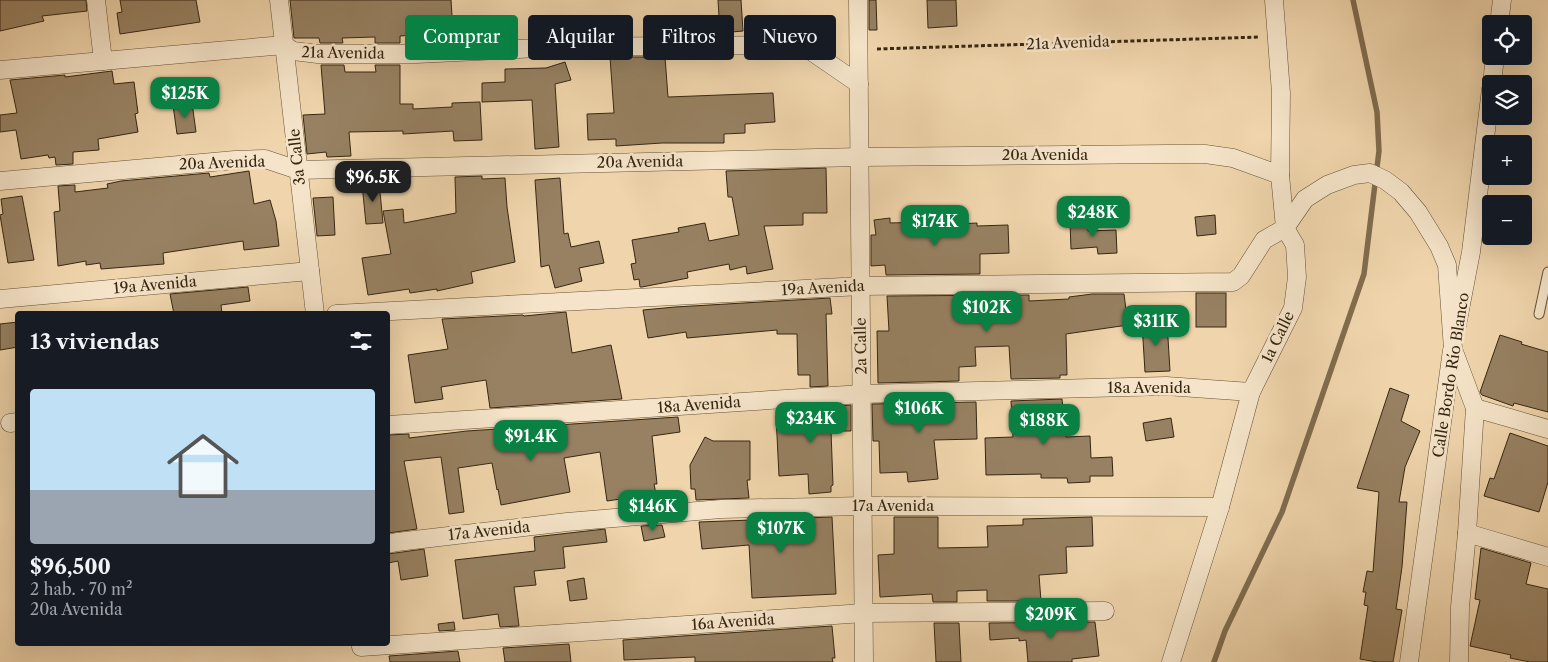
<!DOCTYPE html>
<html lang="es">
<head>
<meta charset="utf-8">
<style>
	body { margin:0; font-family:"Libre Caslon Text",serif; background:#242831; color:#f1f3f6; height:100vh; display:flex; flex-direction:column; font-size:19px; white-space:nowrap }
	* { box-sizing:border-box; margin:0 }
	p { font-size:16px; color:#9ea1a6 }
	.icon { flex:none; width:28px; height:28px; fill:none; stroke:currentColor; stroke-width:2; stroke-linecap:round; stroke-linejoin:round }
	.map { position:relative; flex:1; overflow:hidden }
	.details { position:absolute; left:15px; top:311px; width:375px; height:335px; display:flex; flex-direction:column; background:#171b24; border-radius:5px; box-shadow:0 5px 20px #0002 }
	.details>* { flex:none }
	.banner { position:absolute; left:405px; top:15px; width:475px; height:45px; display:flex; gap:10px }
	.controls { position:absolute; left:1482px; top:15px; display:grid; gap:10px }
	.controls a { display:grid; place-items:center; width:50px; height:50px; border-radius:5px; background:#171b24; box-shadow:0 5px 20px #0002; font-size:25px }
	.price { position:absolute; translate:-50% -42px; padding:0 11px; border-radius:10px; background:#0b8043; color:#fff; font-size:16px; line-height:32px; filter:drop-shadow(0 1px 2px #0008) }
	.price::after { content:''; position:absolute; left:50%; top:30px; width:15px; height:11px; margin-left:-8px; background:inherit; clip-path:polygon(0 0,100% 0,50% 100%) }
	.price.on { background:#222; color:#fff }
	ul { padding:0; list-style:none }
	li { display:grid; align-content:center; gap:10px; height:265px; padding:0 15px }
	li span { display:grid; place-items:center; height:155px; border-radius:5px; color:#555 }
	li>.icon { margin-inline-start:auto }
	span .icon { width:90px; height:90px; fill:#fffc; stroke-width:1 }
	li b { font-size:21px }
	h2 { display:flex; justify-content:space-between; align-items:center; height:60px; padding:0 15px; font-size:21px }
	.tag { padding:0 18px; border-radius:5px; background:#171b24; box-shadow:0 5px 20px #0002; font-size:18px; line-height:45px }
	.tag.on { background:#0b8043; color:#fff }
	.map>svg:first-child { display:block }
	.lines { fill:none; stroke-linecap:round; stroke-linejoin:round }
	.stream { stroke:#806c4f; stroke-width:5.5 }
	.building { fill:#978162; stroke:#362712 }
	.lane-casing { stroke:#645238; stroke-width:11 }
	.street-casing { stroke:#645238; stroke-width:19 }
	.path { stroke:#362712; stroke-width:3; stroke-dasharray:4 2.5; stroke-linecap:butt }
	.lane { stroke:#f5e4c9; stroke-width:9 }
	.street { stroke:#f5e4c9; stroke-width:18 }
	.labels { text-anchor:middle; stroke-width:5; stroke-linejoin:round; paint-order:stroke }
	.street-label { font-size:15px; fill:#362712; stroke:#f5e4c9 }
</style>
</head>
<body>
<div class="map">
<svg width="1548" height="662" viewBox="0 0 1548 662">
	<rect width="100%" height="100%" fill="#f0d5ac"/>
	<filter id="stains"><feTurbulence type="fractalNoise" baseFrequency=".004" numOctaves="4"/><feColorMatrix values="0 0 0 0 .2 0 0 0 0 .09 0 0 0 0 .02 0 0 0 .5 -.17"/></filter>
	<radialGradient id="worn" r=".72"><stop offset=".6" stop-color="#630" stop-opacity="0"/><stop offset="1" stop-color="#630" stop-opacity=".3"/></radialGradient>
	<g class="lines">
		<path class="stream" d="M1214 662 1225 631 1282 512 1364 274 1379 151 1377 112 1353 0"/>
	</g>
	<g class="building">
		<path d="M0 0H86L87 11 42 16 44 21 0 31Z"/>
		<path d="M120 0H196L200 22 120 34 117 13 122 12Z"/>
		<path d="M290 0H451L453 32 400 36V43H375V37L342 38 343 43H320L319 38H294Z"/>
		<path d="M718 0H741L743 31 720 33Z"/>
		<path d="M869 0H876L877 30H869Z"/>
		<path d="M927 0H956L957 26 928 28Z"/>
		<path d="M610 57H665L668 97 773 93 775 122 745 124V133L724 134V143H662L616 146V139L588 140 587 114 614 113Z"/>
		<path d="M565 62 571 80 555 84 559 147 535 149 532 100 482 102V83L505 82V69L546 68Z"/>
		<path d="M321 65H344L345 72H376L375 65H400V104H413V109L452 107V103L480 102 482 140 454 141 453 131 403 134V131L349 132 351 156 327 157 326 152 307 154 303 115 325 114Z"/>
		<path d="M112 71 114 84 134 82 138 113 135 114 138 132 98 139 99 150 73 152V164L56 165 55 157 49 158 48 155 21 159 16 130 0 132V115L17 113 10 80 65 75V77Z"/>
		<path d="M192 103 196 132 177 134 173 105Z"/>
		<path d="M826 168 827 213H803V225L764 226 773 269 747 274 746 266 730 270 729 264 687 272 688 278 642 287H640L639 279 634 280 631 264 636 263 632 240 679 232 678 228 705 223 709 241 739 235 732 197H728L726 171Z"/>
		<path d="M249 171 254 204 270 200 276 221 279 246 244 250 243 241 163 253 164 264 101 269 100 263 86 265V261L58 266 54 212 60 211 58 186 75 185V192L108 188 107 184 121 181 209 173 210 177Z"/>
		<path d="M482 176V179L505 178 507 207 515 262 471 272 473 283 437 291V289L410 293 409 289 368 295 362 258 391 254 383 211 403 209 404 223 456 213 455 177Z"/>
		<path d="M560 178 564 234 568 233 571 247 599 241 604 263 579 268 582 281 555 288 549 265 541 267 535 180Z"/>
		<path d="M379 182 383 223 366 224 362 184Z"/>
		<path d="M22 196 34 260 8 263 0 215 3 214 1 199Z"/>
		<path d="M333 197 335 235 317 236 313 198Z"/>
		<path d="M1215 215 1216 234 1197 236 1195 217Z"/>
		<path d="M890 218V223L956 221V224L977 223V226L1008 225 1009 253 980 254V274L886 275 885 265 871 266V235H876L874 220Z"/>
		<path d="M1088 221V231L1116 230 1117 253 1098 254 1097 247 1071 249 1070 222Z"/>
		<path d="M248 287 250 301 221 305 222 314H174L170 294Z"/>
		<rect x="1196" y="293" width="30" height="34"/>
		<path d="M1092 294H1124L1128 325 1066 334 1067 375H1060V378L1011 379 1009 346 975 347 976 366 959 367V381L878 383 877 331H889L887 296 1029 295V301L1069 299V297Z"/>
		<path d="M830 298 832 314H826L828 386 810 387V375H798L797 334H777V330L687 338 686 332 648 338 643 310 675 307Z"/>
		<path d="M566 312 572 353 611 345 622 399 490 408 486 380 441 387 443 399 415 403 408 355 448 349 442 319 523 315 524 316Z"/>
		<path d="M18 322V347L0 350V324Z"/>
		<path d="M1167 322 1170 371 1145 372 1142 323Z"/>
		<path d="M1500 335 1522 342 1521 344 1548 352V412L1514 403 1513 406 1482 395 1480 392Z"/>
		<path d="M1390 388 1409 395 1401 421 1420 431 1405 467 1399 502H1407L1402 567 1396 609 1402 610 1393 662H1377L1360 659 1368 606 1364 605 1366 592H1363L1367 571 1373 572 1379 492 1357 488Z"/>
		<path d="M1062 399 1066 437 1090 436 1091 458 1112 457 1113 476H1090V482L1068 483 1067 478H1041V474L986 475 985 438 1013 437 1011 401Z"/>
		<path d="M976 402 977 439 934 440 938 479 908 482 907 472 880 473 879 441H873L872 404Z"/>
		<path d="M851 405V431H831L833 485 831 486V492L809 494 808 474 779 476 776 416 810 414V408Z"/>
		<path d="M678 417 680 432 652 436 657 484H654L658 504 637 505 635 497 607 501 600 452 564 458 570 492 501 505 498 489 497 490 492 463 458 468 464 512 449 514 441 457 404 461 417 529 388 533V435L409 434V438L467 431Z"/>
		<path d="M1171 418 1174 437 1146 441 1143 423Z"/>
		<path d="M1510 433 1548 446V482L1539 512 1484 496 1490 478 1494 479Z"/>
		<path d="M705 437 713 441H750V480H747L749 498 696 500 695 489H691L690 465Z"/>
		<path d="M832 517 836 594 752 598 749 545 702 549 699 522Z"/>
		<path d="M894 517H938V548L988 547 987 526 1023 525V519L1092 517 1093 546 1066 547 1067 573 1039 575 1041 601H987V590L957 591V602H933L932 594 880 597 878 555 894 554Z"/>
		<path d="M662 525 665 537 644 541 641 526Z"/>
		<path d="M605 529 607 542 563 547 565 568 534 571 536 585 514 587 519 626 500 627 498 614 463 619 455 560 535 551 534 537Z"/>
		<path d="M1481 548 1531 563 1526 584 1548 589V662H1530L1510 658 1511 655 1470 646 1480 600 1475 599Z"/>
		<path d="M424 549 428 576 401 580 398 561 388 563V554Z"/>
		<path d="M584 578 587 599 570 601 567 581Z"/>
		<path d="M454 622 455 630 439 631 438 624Z"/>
		<path d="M1095 622 1099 656 1072 659V662H1028L1026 640 1019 641V638L990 640 989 623Z"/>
		<path d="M934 623H959L961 662H936Z"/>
		<path d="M832 626 835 658H832L833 662H695V657L624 660 623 640Z"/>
		<path d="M569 644 571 662H505L503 648Z"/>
		<path d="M458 651 460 662H390L389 656Z"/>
	</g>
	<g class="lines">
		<defs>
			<path id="lane" d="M1539 314 1548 272"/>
			<g id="street">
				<path d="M96 0 103 61"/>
				<path d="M279 0 315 314"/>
				<path d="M858 0 864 662"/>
				<path d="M1499 24 1502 0"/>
				<path d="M0 70 284 45 293 51 318 54H416L558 47 784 45 811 51 859 84"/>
				<path d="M1492 84 1495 56"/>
				<path d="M0 181 235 160 265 159 298 170 860 157 1167 154H1205L1233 158 1280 175"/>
				<path d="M0 299 310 271"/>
				<path d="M336 314 861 286 1233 282 1241 276 1264 240 1285 228 1305 199 1327 185 1354 175 1370 173 1385 180 1401 192 1418 212 1439 246 1447 265 1453 349 1475 408 1467 533 1460 607 1459 662"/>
				<path d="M1457 325 1471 252 1491 89"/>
				<path d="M1475 408 1548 429"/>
				<path d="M10 423 18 422"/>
				<path d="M388 425 862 394 1166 386 1251 392"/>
				<path d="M1467 533 1548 557"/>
				<path d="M388 544 397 542 567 522 721 509 863 506 1220 507"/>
				<path d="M361 647 864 613 1105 611"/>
				<path d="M1171 662 1220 507 1251 392 1293 308 1297 277 1295 245 1285 228 1280 175 1281 93 1274 0"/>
				<path d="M1409 662 1452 350"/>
			</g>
		</defs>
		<use href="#lane" class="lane-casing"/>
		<use href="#street" class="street-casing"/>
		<path class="path" d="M877 49 1260 37"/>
		<use href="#lane" class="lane"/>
		<use href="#street" class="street"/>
	</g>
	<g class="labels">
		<g class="street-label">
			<text transform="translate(1068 43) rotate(-2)" y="5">21a Avenida</text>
			<text transform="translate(343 53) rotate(1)" y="5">21a Avenida</text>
			<text x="1045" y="160">20a Avenida</text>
			<text transform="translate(297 157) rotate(-96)" y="5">3a Calle</text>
			<text transform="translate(640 162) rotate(-1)" y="5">20a Avenida</text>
			<text transform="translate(222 163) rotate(-2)" y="5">20a Avenida</text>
			<text transform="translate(155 285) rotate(-5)" y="5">19a Avenida</text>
			<text transform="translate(823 288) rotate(-3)" y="5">19a Avenida</text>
			<text transform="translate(1278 337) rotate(-64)" y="5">1a Calle</text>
			<text transform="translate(861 346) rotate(-91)" y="5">2a Calle</text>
			<text transform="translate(1451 375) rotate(-81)" y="5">Calle Bordo Río Blanco</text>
			<text x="1149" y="393">18a Avenida</text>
			<text transform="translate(699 405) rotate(-4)" y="5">18a Avenida</text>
			<text x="893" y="511">17a Avenida</text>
			<text transform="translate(489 531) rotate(-6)" y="5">17a Avenida</text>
			<text transform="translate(733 622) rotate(-4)" y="5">16a Avenida</text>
		</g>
	</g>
	<rect width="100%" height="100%" filter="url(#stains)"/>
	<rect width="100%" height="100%" fill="url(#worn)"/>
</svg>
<div class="controls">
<a><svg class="icon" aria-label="locate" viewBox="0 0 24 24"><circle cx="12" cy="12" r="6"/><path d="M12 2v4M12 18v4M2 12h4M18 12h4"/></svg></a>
<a><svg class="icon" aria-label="layers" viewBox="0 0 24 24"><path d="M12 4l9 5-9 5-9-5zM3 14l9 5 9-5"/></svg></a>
<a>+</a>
<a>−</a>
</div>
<b class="price" style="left:185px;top:119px">$125K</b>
<b class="price on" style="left:373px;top:203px">$96.5K</b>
<b class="price" style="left:1093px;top:238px">$248K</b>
<b class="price" style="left:935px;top:247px">$174K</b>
<b class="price" style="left:987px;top:333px">$102K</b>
<b class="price" style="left:1156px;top:347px">$311K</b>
<b class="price" style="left:919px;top:434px">$106K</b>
<b class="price" style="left:811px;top:444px">$234K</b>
<b class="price" style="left:1044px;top:446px">$188K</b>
<b class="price" style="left:531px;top:462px">$91.4K</b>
<b class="price" style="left:653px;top:532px">$146K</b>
<b class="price" style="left:781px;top:554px">$107K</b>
<b class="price" style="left:1051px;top:640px">$209K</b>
<div class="banner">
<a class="tag on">Comprar</a>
<a class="tag">Alquilar</a>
<a class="tag">Filtros</a>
<a class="tag">Nuevo</a>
</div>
<section class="details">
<h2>13 viviendas<svg class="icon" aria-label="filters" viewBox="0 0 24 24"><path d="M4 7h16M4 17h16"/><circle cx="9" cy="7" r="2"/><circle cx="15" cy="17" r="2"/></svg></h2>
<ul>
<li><span style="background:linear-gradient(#bfe0f5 65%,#9aa5b1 0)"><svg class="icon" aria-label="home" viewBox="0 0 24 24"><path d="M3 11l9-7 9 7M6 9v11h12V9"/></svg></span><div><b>$96,500</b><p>2 hab. · 70 m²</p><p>20a Avenida</p></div></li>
</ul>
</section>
</div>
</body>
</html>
